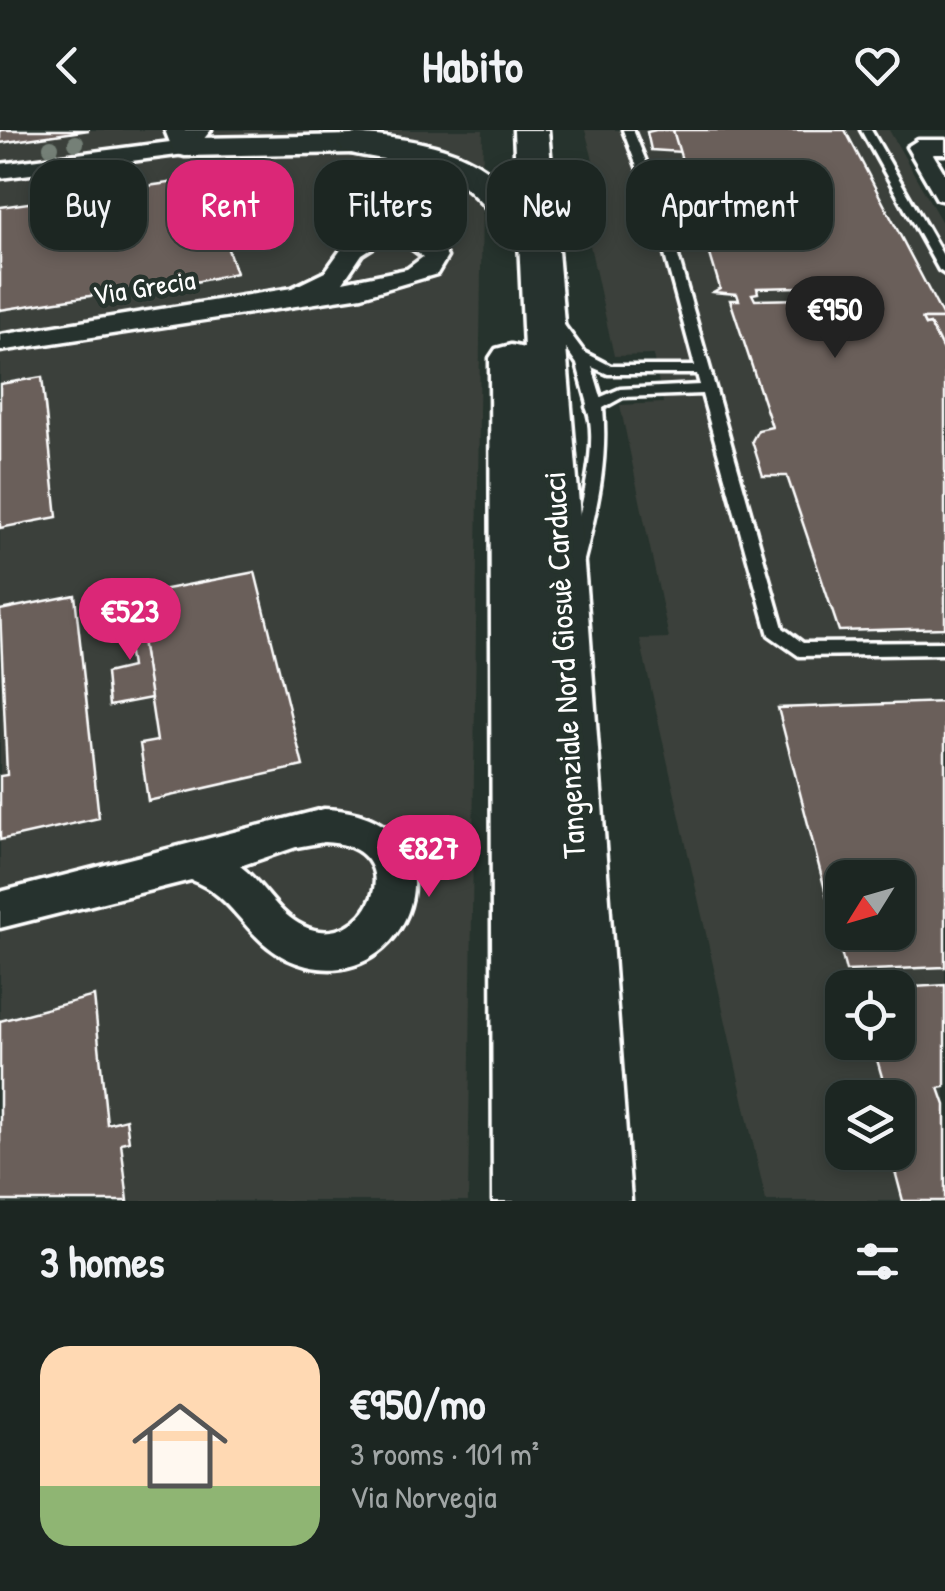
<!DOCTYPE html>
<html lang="en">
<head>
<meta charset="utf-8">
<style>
	body { margin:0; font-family:"Patrick Hand",sans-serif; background:#29322f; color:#f1f3f6; height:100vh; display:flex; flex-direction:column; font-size:38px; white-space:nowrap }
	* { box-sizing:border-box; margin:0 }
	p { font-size:32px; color:#a0a5a5 }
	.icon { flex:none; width:55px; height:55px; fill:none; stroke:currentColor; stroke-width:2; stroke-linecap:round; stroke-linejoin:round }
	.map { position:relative; height:1071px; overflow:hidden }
	.drawer { display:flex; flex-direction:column; background:#1c2622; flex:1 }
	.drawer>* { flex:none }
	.hud { position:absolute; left:30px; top:30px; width:885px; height:90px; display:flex; gap:20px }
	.needle { width:65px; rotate:233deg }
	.buttons { position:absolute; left:825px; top:730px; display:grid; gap:20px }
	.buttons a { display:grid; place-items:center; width:90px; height:90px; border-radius:20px; background:#1c2622; box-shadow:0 5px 15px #0003,0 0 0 2px #3a4340; font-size:50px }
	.price { position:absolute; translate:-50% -85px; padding:0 22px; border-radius:35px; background:#db2777; color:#fff; font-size:32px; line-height:65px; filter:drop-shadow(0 2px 5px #0008) }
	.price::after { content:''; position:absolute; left:50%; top:60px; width:30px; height:22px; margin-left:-15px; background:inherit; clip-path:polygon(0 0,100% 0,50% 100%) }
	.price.current { background:#222; color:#fff }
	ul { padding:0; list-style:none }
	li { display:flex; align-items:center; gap:30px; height:250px; padding:0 40px }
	li span { display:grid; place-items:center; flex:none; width:280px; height:200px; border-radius:30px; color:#555 }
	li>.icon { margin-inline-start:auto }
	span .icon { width:120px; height:120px; fill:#fffc; stroke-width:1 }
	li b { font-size:42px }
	h2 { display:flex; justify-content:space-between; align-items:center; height:120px; padding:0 40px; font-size:42px }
	.chip { padding:0 35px; border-radius:30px; background:#1c2622; box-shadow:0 5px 15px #0003,0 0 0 2px #3a4340; font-size:35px; line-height:90px }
	.chip.current { background:#db2777; color:#fff }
	header { display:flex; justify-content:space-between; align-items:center; height:130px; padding:0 40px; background:#1c2622; font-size:45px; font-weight:700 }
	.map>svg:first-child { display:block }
	.built { fill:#3b403a; fill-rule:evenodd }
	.building { fill:#6b5e5a; stroke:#fff; stroke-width:2.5; fill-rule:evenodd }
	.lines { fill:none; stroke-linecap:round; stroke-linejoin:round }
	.lane-casing { stroke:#fff; stroke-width:7 }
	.street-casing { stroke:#fff; stroke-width:7 }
	.secondary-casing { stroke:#fff; stroke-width:7 }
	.highway-casing { stroke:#fff; stroke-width:7 }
	.lane { fill:#26332d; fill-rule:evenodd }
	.street { fill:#26332d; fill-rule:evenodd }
	.secondary { fill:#26332d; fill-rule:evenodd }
	.highway { fill:#26332d; fill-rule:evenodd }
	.tree { fill:#748077 }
	.labels { text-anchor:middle; stroke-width:9; stroke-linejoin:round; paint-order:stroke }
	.far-street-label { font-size:28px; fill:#fff; stroke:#26332d }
	.street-label { font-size:32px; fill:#fff; stroke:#26332d }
</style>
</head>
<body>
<header><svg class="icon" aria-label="back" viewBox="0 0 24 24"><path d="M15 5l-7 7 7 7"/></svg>Habito<svg class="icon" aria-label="heart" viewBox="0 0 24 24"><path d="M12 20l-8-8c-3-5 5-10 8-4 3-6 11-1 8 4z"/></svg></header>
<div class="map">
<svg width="945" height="1071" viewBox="0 0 945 1071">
	<rect width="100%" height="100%" fill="#26332d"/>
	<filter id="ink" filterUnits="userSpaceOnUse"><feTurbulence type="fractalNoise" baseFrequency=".01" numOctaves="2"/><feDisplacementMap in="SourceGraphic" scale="20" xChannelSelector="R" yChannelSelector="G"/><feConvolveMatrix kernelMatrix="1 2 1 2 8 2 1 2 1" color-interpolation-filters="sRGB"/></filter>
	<g filter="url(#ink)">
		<g class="built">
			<path d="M0 0H483L468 1071H0Z"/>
			<path d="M585 0H889L945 98V1071H766L640 509 669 508 620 275 663 273 653 225 614 226 576 51 598 49ZM842 748H898V802H842ZM842 858H898V912H842ZM842 968H898V1022H842Z"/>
		</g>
		<g class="building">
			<path d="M0 0H89L0 13Z"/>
			<path d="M656 0H673L681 22 651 20 647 2Z"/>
			<path d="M673 0H845L944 189H922L925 195 930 194 945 224V498L839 501 787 346H763L752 311 758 300 772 297 730 170H739L737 164 713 162 720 158ZM801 157 805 169 755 170 752 164 758 163 757 158Z"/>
			<path d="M204 48 236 143 168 158 167 154 0 180V77Z"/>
			<path d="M922 189H945V224L930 194 925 195Z"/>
			<path d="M42 247 57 387 0 398V254Z"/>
			<path d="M255 442 303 636 148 671 140 614 157 611 135 465Z"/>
			<path d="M75 465 99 688 0 710V646L7 645 0 480Z"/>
			<path d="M135 465 151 568 109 576 106 543 131 537 121 468Z"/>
			<path d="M945 572V837L846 841 778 578ZM842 748H898V802H842Z"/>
			<path d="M945 855V957L939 958 945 975V1071H903L890 1022H898V968H888L872 912H898V858Z"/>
			<path d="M94 866 107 994 126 989 129 1011 121 1013 128 1071H0V891Z"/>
		</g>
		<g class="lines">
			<defs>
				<g id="lane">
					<path d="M623 0H633L663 73 783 498 803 513 945 512V524L799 526 769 505 702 264 623 267 603 278C608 330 597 379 584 430L576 436 570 434 568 430C577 394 602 310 586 277L588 274 577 234 543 186 550 182 555 183 584 222 611 236H695L651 73ZM592 237 608 244H697L700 255 620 259 601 267Z"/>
					<path d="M861 0H871L945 129V144L939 140Z"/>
				</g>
				<g id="street">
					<path d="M188 0H211L193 22 185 24 0 48V34L178 11Z"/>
					<path d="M918 10H945V24H933L945 44V71L937 69 907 17Z"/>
					<path d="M388 97C415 98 433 104 447 127L437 144 362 166 0 221V205L292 158 325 142 348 110ZM381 112 404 113 423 127 407 139 343 152 362 124Z"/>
					<path d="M324 679C468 683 419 863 307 836 247 821 241 768 191 750L0 798V762ZM324 712C416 715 367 827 303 796 277 784 263 753 240 736L296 717Z"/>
				</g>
				<path id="secondary" d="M165 0H195L197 8 355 5 366 8 370 14 366 20 355 23 185 26 174 23Z"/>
				<path id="highway" d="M514 0H548L588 483 631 1071H493L490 228 496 219 511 215 524 218 518 88H494C443 22 413 39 343 21L338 14 343 7 355 4C418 10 475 16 517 68Z"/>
			</defs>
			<use href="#lane" class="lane-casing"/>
			<use href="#street" class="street-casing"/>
			<use href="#secondary" class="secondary-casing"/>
			<use href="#highway" class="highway-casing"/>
			<use href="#lane" class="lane"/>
			<use href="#street" class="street"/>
			<use href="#secondary" class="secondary"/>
			<use href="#highway" class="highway"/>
		</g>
		<g class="tree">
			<circle cx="76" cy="13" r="8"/>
			<circle cx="51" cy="17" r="8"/>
		</g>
	</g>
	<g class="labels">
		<g class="far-street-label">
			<text transform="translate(144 157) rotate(-9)" y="10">Via Grecia</text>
		</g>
		<g class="street-label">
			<text transform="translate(564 535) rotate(-93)" y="11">Tangenziale Nord Giosuè Carducci</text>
		</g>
	</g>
</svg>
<div class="buttons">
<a><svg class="needle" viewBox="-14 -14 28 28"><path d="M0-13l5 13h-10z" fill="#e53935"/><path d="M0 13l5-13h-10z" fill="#a0a5a5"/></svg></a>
<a><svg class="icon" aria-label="locate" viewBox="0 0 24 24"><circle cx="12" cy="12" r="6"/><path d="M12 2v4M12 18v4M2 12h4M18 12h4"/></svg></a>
<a><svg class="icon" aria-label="layers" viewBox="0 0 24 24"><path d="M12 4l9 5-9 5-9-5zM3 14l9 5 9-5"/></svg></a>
</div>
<b class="price current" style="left:835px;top:231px">€950</b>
<b class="price" style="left:130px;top:533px">€523</b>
<b class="price" style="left:429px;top:770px">€827</b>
<div class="hud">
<a class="chip">Buy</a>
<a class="chip current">Rent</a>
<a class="chip">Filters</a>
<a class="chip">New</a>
<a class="chip">Apartment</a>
</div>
</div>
<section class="drawer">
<h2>3 homes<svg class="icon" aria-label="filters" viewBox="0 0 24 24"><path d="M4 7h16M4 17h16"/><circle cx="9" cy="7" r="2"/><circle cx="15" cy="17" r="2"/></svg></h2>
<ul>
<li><span style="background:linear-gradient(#ffd9b3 70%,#8fb573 0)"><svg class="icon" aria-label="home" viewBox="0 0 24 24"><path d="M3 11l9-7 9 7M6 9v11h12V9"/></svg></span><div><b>€950/mo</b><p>3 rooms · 101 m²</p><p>Via Norvegia</p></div></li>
</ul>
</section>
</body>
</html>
